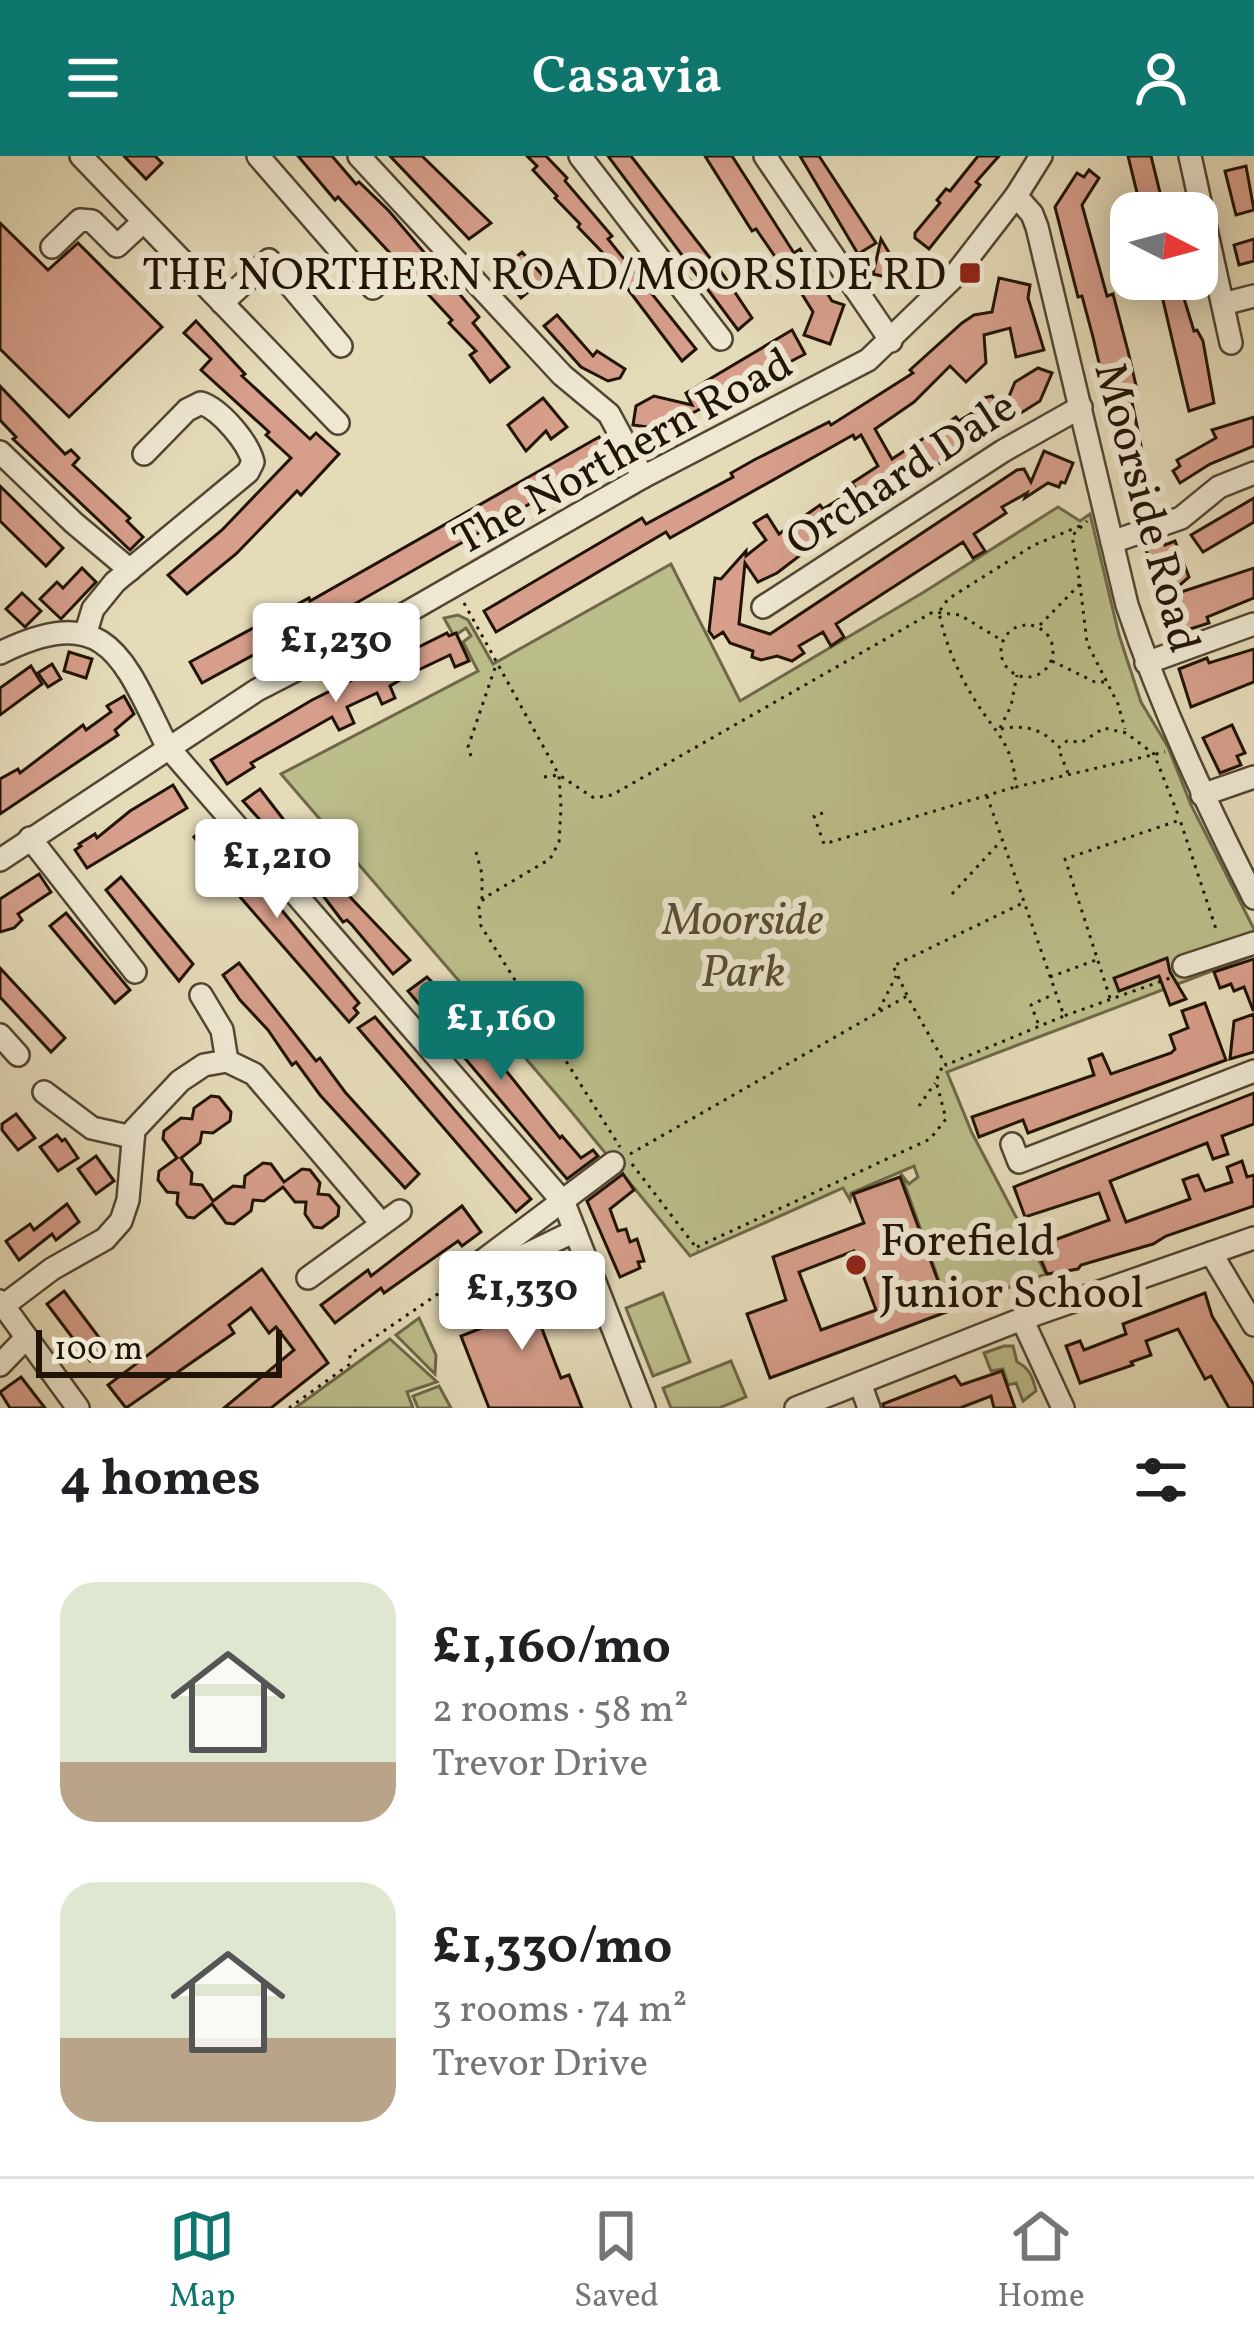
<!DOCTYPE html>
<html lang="en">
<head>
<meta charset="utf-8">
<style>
	body { margin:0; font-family:Vollkorn,serif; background:#f2f2f2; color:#202124; height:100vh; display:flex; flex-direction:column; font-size:45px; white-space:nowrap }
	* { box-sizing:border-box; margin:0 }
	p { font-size:39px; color:#757577 }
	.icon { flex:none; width:66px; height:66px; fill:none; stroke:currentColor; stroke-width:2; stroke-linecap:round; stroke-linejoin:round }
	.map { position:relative; height:1252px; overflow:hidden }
	.sheet { display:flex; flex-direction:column; background:#fff; flex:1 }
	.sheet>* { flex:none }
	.needle { width:78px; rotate:96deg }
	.tools { position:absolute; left:1110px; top:36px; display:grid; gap:24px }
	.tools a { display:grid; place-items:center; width:108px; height:108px; border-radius:24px; background:#fff; box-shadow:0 6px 30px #0003; font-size:60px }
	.scale { position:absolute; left:36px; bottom:30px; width:246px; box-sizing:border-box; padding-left:12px; border:6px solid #211306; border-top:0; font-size:33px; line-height:42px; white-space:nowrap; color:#211306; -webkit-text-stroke:9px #eee8d2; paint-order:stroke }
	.price { position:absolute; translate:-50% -102px; padding:0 27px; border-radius:12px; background:#fff; color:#222; font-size:39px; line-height:78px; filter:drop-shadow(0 3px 6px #0008) }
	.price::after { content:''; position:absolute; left:50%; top:72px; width:36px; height:27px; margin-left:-18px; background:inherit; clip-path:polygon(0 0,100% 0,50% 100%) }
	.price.active { background:#0f766e; color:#fff }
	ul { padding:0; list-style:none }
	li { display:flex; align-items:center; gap:36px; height:300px; padding:0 60px }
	li span { display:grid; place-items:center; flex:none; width:336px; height:240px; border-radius:36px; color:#555 }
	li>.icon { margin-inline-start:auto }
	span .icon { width:144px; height:144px; fill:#fffc; stroke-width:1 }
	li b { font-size:51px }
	h2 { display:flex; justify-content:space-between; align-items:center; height:144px; padding:0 60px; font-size:51px }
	header { display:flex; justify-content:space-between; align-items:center; height:156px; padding:0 60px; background:#0f766e; color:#fff; font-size:54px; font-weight:600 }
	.dock { display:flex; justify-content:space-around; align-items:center; height:168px; border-top:3px solid #e0e0e0; background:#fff; font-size:33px; color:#757577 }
	.dock a { display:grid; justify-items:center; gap:6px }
	.dock .active { color:#0f766e }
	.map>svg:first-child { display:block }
	.green { fill:#bbbe8b; stroke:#6e6848; stroke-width:3 }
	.building { fill:#d69e8b; stroke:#211306; stroke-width:3; fill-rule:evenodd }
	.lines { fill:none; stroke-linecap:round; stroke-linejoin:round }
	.minor-casing { stroke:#524533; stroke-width:26 }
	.path { stroke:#211306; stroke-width:3; stroke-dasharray:3 6; stroke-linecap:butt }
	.minor { stroke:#eee8d2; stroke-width:21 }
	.poi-dot { fill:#8f2418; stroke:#eee8d2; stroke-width:4.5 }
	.labels { text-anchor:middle; stroke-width:12; stroke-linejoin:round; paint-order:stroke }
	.poi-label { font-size:45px; fill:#211306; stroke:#eee8d2; text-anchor:end }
	.street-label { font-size:45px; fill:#211306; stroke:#eee8d2 }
	.park-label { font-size:45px; font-style:italic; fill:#574f35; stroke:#eee8d2 }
</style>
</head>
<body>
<header><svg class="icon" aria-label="menu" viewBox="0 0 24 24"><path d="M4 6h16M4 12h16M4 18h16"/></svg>Casavia<svg class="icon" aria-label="person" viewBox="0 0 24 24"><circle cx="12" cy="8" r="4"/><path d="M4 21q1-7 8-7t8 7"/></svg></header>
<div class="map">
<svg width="1254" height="1252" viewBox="0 0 1254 1252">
	<rect width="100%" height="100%" fill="#e5dbb9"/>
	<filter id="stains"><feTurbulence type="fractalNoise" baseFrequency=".00167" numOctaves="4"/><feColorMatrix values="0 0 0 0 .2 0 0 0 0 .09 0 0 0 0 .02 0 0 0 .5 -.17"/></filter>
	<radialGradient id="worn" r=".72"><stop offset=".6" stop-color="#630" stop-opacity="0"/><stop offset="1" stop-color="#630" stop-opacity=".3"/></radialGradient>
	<g class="green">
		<path d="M1058 351 1080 365 1090 358 1119 479 1141 546 1168 591 1191 649 1254 773V799L947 916 972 977 1046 1118 949 1153 901 1018 909 1028 918 1021 914 1010 851 1037 850 1044 843 1032 690 1100 570 954 281 618 478 515 463 486 471 480 466 472 454 480 444 462 458 459 468 464 493 508 671 408 740 545 924 436Z"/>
		<path d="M663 1137 690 1206 653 1220 626 1152Z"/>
		<path d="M419 1162 436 1199 435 1218 396 1179Z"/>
		<path d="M390 1183 437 1226 407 1236 413 1252H295Z"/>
		<path d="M1004 1190H1013L1017 1206C1030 1212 1033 1222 1036 1235L1023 1245 1016 1227 1008 1229 1003 1213 991 1215 984 1197Z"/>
		<path d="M731 1205 746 1241 719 1252H671L663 1232Z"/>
		<path d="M439 1230 451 1252H418L413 1240Z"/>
	</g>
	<g class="building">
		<path d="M124 0H155L162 7 146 23Z"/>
		<path d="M298 0H332L356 28 359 26 389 55 479 161 473 167 509 211 490 226 470 199 476 195 449 167 452 164 338 41 335 44Z"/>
		<path d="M390 0H422L491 67 469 83Z"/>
		<path d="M527 0H546L567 22 565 25 612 80 608 83 696 193 682 205 621 124 598 100 602 96 578 71 580 68 555 42 557 40 533 14 537 10Z"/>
		<path d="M608 0H631L724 120 752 162 738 174Z"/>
		<path d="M705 0H732L794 97 800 93 832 145 844 149 830 188 804 179 813 156 779 101 776 102 756 73 752 75Z"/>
		<path d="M800 0H819L876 87 858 98Z"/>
		<path d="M978 0H999L976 26 980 29 929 93 915 82V77L940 47 937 44 946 33 950 35Z"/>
		<path d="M1128 0H1151L1165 57H1142Z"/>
		<path d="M1246 10 1254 54 1236 59 1225 15Z"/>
		<path d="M1089 14 1099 22 1082 49 1107 140 1113 138 1128 195 1138 238 1131 241 1154 353 1133 363 1114 290 1118 289 1093 181 1082 140 1078 141 1055 51 1077 17 1084 21Z"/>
		<path d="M0 67 48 114 78 87 162 171 69 261 0 193Z"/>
		<path d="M881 83 891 100 909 104 904 125 873 118Z"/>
		<path d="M1254 83V105L1239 109 1234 89Z"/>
		<path d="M522 96 545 122 521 142 499 116Z"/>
		<path d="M999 122 1030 129 1028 142 1044 194 1016 201 1010 172 984 179 986 207 966 226 950 210 914 246 875 273 892 303 956 261 959 265 980 252V243L992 240 1003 255 1015 226 1038 212 1052 217 1040 245 873 349 820 383 810 398 807 394 777 417 758 426 745 407 739 468 770 478 1017 314 1024 313 1031 326 1044 295 1073 307 1065 327 1061 326 1059 331 1048 327 1025 342 1027 337 1002 351 1006 357 974 378 985 395 973 402 963 386 836 468 844 481 831 490 823 476 799 490 804 497 792 505 777 500 761 504 752 501 753 495 730 487 723 476 714 482 709 475 715 422 721 423 746 395V400L766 384 754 367 767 359 779 378 820 349 823 353 856 333 852 327 878 310 861 279 855 283 853 279 670 382 666 376 496 476 484 455 642 362 646 368 733 321 731 317 754 304 829 266 831 269 913 217 910 214 962 167 974 159 992 156Z"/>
		<path d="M1158 123H1178L1194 175 1197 174 1203 185 1214 247 1189 255Z"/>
		<path d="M557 159 593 200 597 195 625 213 620 222 608 225 581 211 544 170Z"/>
		<path d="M196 165 245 218 242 220 310 283 316 277 339 298 301 339 297 335 236 398 187 438 168 419 222 374 291 302 266 279 269 276 201 214 211 203 184 177Z"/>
		<path d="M792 174 805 198 662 273 633 269 636 250 654 240 692 249 686 237Z"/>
		<path d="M0 230 65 298 71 294 79 302 73 309 130 362 127 365 143 381 130 394 13 283 16 281 0 264Z"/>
		<path d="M543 242 567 271 551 283 546 275 526 295 508 269Z"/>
		<path d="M1254 261V290L1210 308 1180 327 1173 315 1180 310 1177 304 1216 282 1212 274Z"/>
		<path d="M599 281 610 302 330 462 328 458 202 527 190 506 309 442 310 445Z"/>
		<path d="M0 330 63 392 46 410 0 365Z"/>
		<path d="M1254 342V366L1203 396 1191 379Z"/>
		<path d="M1163 384 1165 389 1175 385 1189 421 1166 441 1145 392Z"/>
		<path d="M82 412 96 426 61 463 40 443 57 426 63 432Z"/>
		<path d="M1254 412V442L1207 461 1209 467 1181 476 1166 441Z"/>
		<path d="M22 437 41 455 25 471 6 453Z"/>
		<path d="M447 477 449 480 456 477 469 505 455 511 450 499 412 517 390 530 395 542 382 548 377 537 347 551 354 567 339 574 332 561 251 607 254 611 227 628 211 604 312 544Z"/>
		<path d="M1254 493V526L1191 551 1179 513 1207 502 1209 507Z"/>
		<path d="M69 496 92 503 86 522 64 515Z"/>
		<path d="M52 508 61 523 48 531 38 517Z"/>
		<path d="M31 510 42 528 0 559V532Z"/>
		<path d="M124 540 134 558 115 574 118 579 0 658V623L18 613 20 617 83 569 86 574 111 556 107 550Z"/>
		<path d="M1232 569 1245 597 1237 600 1241 609 1220 617 1203 582Z"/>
		<path d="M173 629 187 652 87 712 75 694 81 690 79 688 95 678 97 682 130 655Z"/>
		<path d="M260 633 314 703 410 804 393 818 352 769 347 764 343 766 296 704 243 645Z"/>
		<path d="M210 668 359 847 354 852 358 857 349 866 241 742 194 681Z"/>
		<path d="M39 718 51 736 18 758 22 764 14 772 0 776V743Z"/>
		<path d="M121 721 193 808 179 825 106 734Z"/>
		<path d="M66 757 130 834 115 847 50 770Z"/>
		<path d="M1167 802 1170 816 1186 843 1170 849 1159 820 1119 835 1114 822Z"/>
		<path d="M1254 803V854H1253L1244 831 1234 835 1231 828 1220 832 1214 816Z"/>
		<path d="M239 807 316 905 320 902 345 936 419 1018 405 1032 320 939 296 906 292 909 268 874 240 844 223 819Z"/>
		<path d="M0 812 65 882 51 896 0 841Z"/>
		<path d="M427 821 439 833 432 838 484 890 480 893 499 915 503 911 560 982 562 980 581 1002 593 994 598 1000 567 1023 408 835Z"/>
		<path d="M1205 847 1226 904 1028 977 1023 964 979 981 972 961 1094 919 1089 903 1102 898 1111 918 1171 897 1175 893 1170 879 1188 872 1182 855Z"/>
		<path d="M1254 858V896L1230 903 1234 865Z"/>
		<path d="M375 861 531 1043 516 1056 358 872Z"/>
		<path d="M1254 937V968L1222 980 1228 998 1213 1003 1207 987 1110 1025 1126 1066 1190 1043 1183 1024 1191 1021 1198 1019 1205 1035 1232 1026 1227 1011 1242 1005 1247 1021 1254 1019V1050L1166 1080 1153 1088 1081 1109 1078 1113 1047 1118 1040 1101 1053 1096 1049 1086 1109 1064 1099 1037 1025 1061 1014 1031Z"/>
		<path d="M211 940 219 941 231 956 230 965 213 977 202 976 200 987 181 1002 192 1017 191 1028 202 1029 213 1045 233 1030 244 1031 245 1020 263 1007 271 1008 284 1026 302 1013 310 1014 320 1027 318 1038 329 1039 339 1051 338 1060 322 1072 314 1071 305 1058 306 1046H295L283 1031 264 1045 253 1044 251 1055 234 1068 226 1067 212 1048 194 1062 187 1061 177 1048 178 1037 167 1036 158 1024 159 1015 177 1002 163 983 164 975 181 962 192 963 194 952Z"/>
		<path d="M16 958 35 982 18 994 2 974V968Z"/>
		<path d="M57 979 62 985 65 983 78 1002 58 1015 40 991Z"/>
		<path d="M96 1000 114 1025 96 1038 78 1013Z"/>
		<path d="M623 1018 634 1034 610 1053 618 1075 626 1073 630 1086 637 1083 644 1105 638 1106 640 1112 620 1121 587 1045Z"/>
		<path d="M900 1021 949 1155 770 1222 747 1158 786 1144 773 1101 864 1067 853 1038ZM854 1095 876 1154 821 1174 799 1116Z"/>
		<path d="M67 1048 79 1066 56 1084 52 1078 19 1104 6 1085 30 1068 34 1074Z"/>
		<path d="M462 1050 481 1076 462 1090 458 1085 384 1137 381 1132 335 1167 321 1149 368 1114 371 1120Z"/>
		<path d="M262 1113 328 1207 271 1252H224L294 1194 276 1171 269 1177 251 1152 229 1169 234 1177 126 1252 108 1229Z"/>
		<path d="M558 1115 570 1147 537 1160 561 1222 569 1219 582 1252H489L461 1180 502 1164 500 1157 523 1147 517 1131Z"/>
		<path d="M64 1135 107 1192 90 1205 47 1148Z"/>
		<path d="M1205 1137 1212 1160 1254 1229V1252H1229L1211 1220 1205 1223 1178 1173 1146 1185 1151 1199 1131 1206 1133 1209 1080 1227 1066 1190 1080 1185 1084 1194 1110 1184 1126 1178 1123 1168Z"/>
		<path d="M1002 1215 1015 1252H994L991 1240 960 1252H884L883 1248 955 1220 961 1229Z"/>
		<path d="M21 1221 45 1252H10L0 1236Z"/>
	</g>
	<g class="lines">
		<defs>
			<g id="minor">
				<path d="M81 0 338 267"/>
				<path d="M258 0 373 132"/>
				<path d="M359 0 562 219 609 258 643 321"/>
				<path d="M580 0 721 183"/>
				<path d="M765 0 891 185"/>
				<path d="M1190 0 1231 187"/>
				<path d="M1016 40 1032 58 1037 71 1127 449C1161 551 1206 647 1254 742"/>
				<path d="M52 91 80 64 92 65 117 90 143 66"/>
				<path d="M222 147 269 104 341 190"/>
				<path d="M1223 148 1254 140"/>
				<path d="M0 296 74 367 130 414"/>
				<path d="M1112 386 1181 362 1219 331 1254 317"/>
				<path d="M763 451 1003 295 1081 251"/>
				<path d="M86 476 93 453 115 426 248 316 253 306C248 286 221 254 201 247L187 254 144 298"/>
				<path d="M0 497C109 443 124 505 167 590L564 1047 644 1252"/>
				<path d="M1146 507 1254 468"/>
				<path d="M1202 639 1254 621"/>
				<path d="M30 682 135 816"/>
				<path d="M0 704 257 534 399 461 643 321 868 204 951 124 1016 40 1041 0"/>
				<path d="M1184 810 1254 787"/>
				<path d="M201 839 222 874 227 905"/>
				<path d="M0 879 18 899"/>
				<path d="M44 936 92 972 132 981"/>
				<path d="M1012 988 1019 1006 1254 915"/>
				<path d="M1211 1097 1254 1169"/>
				<path d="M519 1102 575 1075"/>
				<path d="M473 1112 613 1007"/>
				<path d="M308 1122 400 1055"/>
				<path d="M0 1145 78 1252"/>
				<path d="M3 1150 52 1113 105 1083 121 1065 128 1044 134 974 180 925 204 909 227 905 254 918 381 1067"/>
				<path d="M1022 1163 1063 1252"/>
				<path d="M0 1209 25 1183"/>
				<path d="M860 1227 869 1252"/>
				<path d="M796 1252 1022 1163 1254 1082"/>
			</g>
		</defs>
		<use href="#minor" class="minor-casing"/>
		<g class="path">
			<path d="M1080 370 1034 389 948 443 939 456C945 488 959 519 976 546 997 579 1013 588 1016 631L1165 596"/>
			<path d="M1080 428 1087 487 1118 548 1125 573"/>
			<path d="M464 447 559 619 561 652 559 686 550 703 484 742 479 751 481 770 620 991"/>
			<circle cx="1027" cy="495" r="26"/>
			<path d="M1040 469 1080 428 1072 380 1087 365"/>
			<path d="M1052 505 1095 526H1104"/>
			<path d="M1000 572 1011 550 1017 519"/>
			<path d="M1001 573C1022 568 1044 573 1057 590"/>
			<path d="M471 600 468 591 496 509"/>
			<path d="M1068 617 1058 592 1067 585 1082 586 1104 572 1126 577 1154 598 1179 661"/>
			<path d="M544 621 559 619 594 642 612 639 933 456 960 459 1003 485"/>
			<path d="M987 640 1064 860 1170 822"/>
			<path d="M823 657 814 660 824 688 1015 631"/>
			<path d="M476 696 482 718V743"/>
			<path d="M952 738 1001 685"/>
			<path d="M1050 821 1096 804"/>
			<path d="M907 839 893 810 1023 747"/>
			<path d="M1110 842 1065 703 1180 664 1217 776"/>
			<path d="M879 854 896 820"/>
			<path d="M1038 867 1031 849 1054 838"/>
			<path d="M919 950 935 927"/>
			<path d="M630 998 907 840 946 909 1064 860"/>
			<path d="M632 1008 698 1094"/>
			<path d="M697 1091 930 983 946 963 936 925 943 909"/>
			<path d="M289 1252 350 1208V1198L457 1125"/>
		</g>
		<use href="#minor" class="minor"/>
	</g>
	<g class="poi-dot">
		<rect x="958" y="105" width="24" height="24" rx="6"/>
		<circle cx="856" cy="1109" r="12"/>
	</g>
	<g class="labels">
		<g class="poi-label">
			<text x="946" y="133">THE NORTHERN ROAD/MOORSIDE RD</text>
			<text x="880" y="1099" text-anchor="start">Forefield<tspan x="880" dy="52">Junior School</tspan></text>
		</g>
		<g class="street-label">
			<text transform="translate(622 294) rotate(-29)" y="16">The Northern Road</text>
			<text transform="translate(900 316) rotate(-33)" y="16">Orchard Dale</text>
			<text transform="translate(1149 351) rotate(75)" y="16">Moorside Road</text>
		</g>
		<g class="park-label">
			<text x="743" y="778">Moorside<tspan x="743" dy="52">Park</tspan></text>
		</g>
	</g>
	<rect width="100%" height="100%" filter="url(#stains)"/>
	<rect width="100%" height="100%" fill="url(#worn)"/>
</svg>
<div class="tools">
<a><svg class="needle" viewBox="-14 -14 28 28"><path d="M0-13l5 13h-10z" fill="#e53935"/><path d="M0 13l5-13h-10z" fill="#757577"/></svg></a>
</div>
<div class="scale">100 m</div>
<b class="price" style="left:336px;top:549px">£1,230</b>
<b class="price" style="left:277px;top:765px">£1,210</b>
<b class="price active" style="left:501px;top:927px">£1,160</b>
<b class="price" style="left:522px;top:1197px">£1,330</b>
</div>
<section class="sheet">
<h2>4 homes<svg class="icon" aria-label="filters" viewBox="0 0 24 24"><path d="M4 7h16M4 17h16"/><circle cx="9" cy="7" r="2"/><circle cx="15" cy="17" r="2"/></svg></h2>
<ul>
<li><span style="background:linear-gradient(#dfe7d0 75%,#b9a48a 0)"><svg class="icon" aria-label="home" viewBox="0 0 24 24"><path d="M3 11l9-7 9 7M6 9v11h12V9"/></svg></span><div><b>£1,160/mo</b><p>2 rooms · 58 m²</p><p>Trevor Drive</p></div></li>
<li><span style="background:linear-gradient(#dfe7d0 65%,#b9a48a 0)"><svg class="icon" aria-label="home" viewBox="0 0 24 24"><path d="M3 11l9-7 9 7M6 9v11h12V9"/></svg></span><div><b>£1,330/mo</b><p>3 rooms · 74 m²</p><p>Trevor Drive</p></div></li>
</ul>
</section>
<nav class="dock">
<a class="active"><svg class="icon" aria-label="map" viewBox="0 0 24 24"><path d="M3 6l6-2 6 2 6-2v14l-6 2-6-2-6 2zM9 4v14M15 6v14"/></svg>Map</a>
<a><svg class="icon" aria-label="saved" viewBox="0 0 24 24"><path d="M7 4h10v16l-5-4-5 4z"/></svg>Saved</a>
<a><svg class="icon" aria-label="home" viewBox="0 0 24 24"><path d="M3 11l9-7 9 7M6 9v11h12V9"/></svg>Home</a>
</nav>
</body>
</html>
